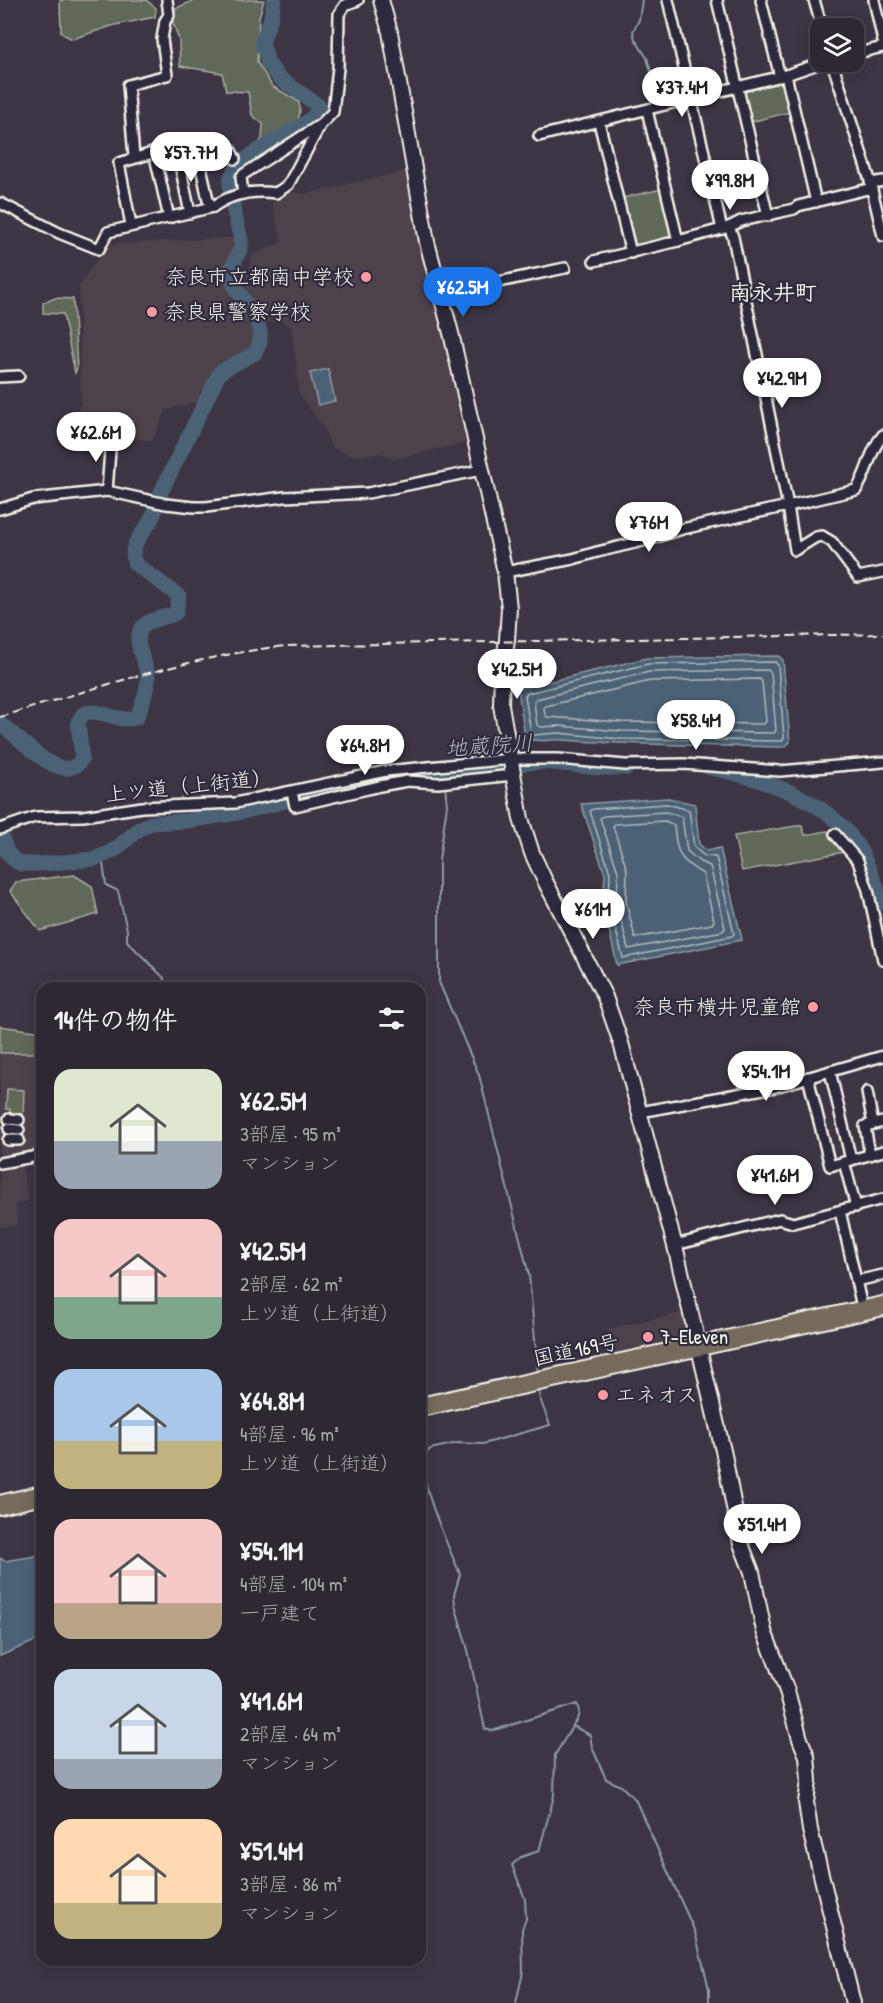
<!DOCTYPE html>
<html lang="ja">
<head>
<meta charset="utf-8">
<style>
	body { margin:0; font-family:"Patrick Hand","Klee One",sans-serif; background:#3a343f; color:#f1f3f6; height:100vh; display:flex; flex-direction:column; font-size:22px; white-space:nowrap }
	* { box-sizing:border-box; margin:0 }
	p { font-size:20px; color:#a7a6ac }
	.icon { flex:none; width:33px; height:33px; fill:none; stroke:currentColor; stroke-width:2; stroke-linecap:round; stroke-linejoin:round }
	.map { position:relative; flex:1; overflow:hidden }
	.panel { position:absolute; left:36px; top:982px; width:390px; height:984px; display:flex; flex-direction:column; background:#2e2833; border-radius:18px; box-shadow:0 3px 15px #0003,0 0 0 2px #49444e }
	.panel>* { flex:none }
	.controls { position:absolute; left:810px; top:18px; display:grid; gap:12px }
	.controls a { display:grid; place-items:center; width:54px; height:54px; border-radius:12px; background:#2e2833; box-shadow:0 3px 15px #0003,0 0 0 2px #49444e; font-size:30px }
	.price { position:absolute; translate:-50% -51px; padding:0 14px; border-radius:21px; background:#fff; color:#222; font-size:20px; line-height:39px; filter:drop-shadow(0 2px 3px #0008) }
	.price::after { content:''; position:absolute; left:50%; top:36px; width:18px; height:14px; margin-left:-9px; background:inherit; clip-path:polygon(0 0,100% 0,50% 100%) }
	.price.selected { background:#1a73e8; color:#fff }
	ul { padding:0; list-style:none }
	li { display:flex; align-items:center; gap:18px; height:150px; padding:0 18px }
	li span { display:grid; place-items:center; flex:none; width:168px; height:120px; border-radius:18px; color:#555 }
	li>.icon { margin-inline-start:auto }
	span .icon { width:72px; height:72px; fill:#fffc; stroke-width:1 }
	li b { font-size:26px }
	h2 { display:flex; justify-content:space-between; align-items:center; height:72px; padding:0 18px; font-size:26px }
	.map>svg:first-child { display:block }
	.built { fill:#4d434c }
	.green { fill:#60675a; stroke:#aaaca1; stroke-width:1.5 }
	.water { fill:#4b6276; stroke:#8f9ba4; stroke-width:1.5 }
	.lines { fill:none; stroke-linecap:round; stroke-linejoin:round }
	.shore { stroke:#b0b8ba; stroke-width:1.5 }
	.stream { stroke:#8f9ba4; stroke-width:2 }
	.river { stroke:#4b6276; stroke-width:15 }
	.street-casing { stroke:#f4f1e8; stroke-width:14 }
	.secondary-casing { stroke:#f4f1e8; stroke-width:18 }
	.highway-casing { stroke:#f4f1e8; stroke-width:22 }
	.street { stroke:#2f2a3d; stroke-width:9 }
	.secondary { stroke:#2f2a3d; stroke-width:14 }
	.highway { stroke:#766a5c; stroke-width:18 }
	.rail { stroke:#f4f1e8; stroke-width:2; stroke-dasharray:9 4.5; stroke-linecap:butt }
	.poi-dot { fill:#ff9aa2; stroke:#2f2a3d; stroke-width:2 }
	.labels { text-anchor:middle; stroke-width:4.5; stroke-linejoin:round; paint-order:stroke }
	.poi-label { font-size:21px; fill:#f4f1e8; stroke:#2f2a3d; text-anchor:start }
	.street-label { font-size:21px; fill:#f4f1e8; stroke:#2f2a3d }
	.neighbourhood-label { font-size:22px; font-weight:bold; fill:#f4f1e8; stroke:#2f2a3d }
	.water-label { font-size:22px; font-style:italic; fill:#b0b8ba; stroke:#2f2a3d }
</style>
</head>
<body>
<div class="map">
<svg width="883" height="2003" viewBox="0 0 883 2003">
	<rect width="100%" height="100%" fill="#3d3544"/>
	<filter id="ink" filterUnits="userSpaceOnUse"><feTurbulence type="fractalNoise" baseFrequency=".0167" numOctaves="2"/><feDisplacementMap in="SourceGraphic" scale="12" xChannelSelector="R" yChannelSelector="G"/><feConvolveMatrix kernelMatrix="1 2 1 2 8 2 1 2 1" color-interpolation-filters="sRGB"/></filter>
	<g filter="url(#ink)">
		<g class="built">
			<path d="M407 171 417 227 469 442 394 459 381 453 357 456 351 455 331 447 324 428 299 394 292 328 286 323 263 321 241 302 252 255 282 242 272 204 279 197 292 192 305 194Z"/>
			<path d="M245 237 238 308 257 328 255 350 219 369 200 401 166 410 152 440 63 433 81 405 79 287 90 269 112 244Z"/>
			<path d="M0 1025 42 1031V1141L36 1154 0 1159Z"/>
			<path d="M22 1165 28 1201 15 1204 18 1225 0 1227V1168Z"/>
			<path d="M686 1312 692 1343 613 1360 608 1329Z"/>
		</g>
		<g class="green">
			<path d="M60 0H146L156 8 155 17 115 25 72 39 61 33Z"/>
			<path d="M195 0H264L259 17 257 62 272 86 299 102 300 111 297 128 248 164 245 159 262 139 263 124 252 115 248 92 226 91 222 73 180 66 179 40 172 20 174 9Z"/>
			<path d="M778 81 785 84 791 112 750 122 743 94 746 89Z"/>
			<path d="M662 189 673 235 670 239 638 247 633 244 622 198Z"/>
			<path d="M55 298 73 299 77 369 75 373 63 314 43 313V303Z"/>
			<path d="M802 825 805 835 827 831 844 852 742 871 734 836Z"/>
			<path d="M74 875 92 886 98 914 40 931 10 891 16 882Z"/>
			<path d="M0 1026 42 1032V1053H0Z"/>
			<path d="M7 1089 24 1090 23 1119 9 1118 10 1109H6Z"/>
		</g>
		<g class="water">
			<path d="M328 369 335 401 318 405 310 373Z"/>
			<path d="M779 656 783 660 790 742 785 747C710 746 636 745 562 740 550 739 537 743 525 738L518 689 647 658Z"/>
			<path d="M668 798 695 804 699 844 707 851 720 848 742 940 617 965 603 903 605 874 581 804Z"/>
			<path d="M42 1555V1638L0 1656V1558L5 1561Z"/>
		</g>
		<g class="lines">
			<g class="shore">
				<path d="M775 662 778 665 784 738 782 741 621 739 558 733 534 735 531 733 525 696 528 693 648 664Z"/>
				<path d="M768 670 771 673 776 730 774 733 621 731 559 726 540 727 537 725 534 702 536 699 649 672Z"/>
				<path d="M760 679 762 682 766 721 764 724 621 722 547 717 545 715 544 708 546 706 650 681Z"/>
				<path d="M667 804 689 810 694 847 704 856 716 857 734 934 732 936 623 958 609 903 610 873 590 811 593 809Z"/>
				<path d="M666 812 682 817 687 851 700 862 710 866 725 928 723 931 628 949 617 902 618 872 600 818 603 816Z"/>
				<path d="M665 821 674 825C677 853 677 859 703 874L714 921 712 924 635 938 626 901 627 870 613 826 615 824Z"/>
			</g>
			<g class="stream">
				<path d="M642 0 639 20 633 31 635 39 647 58 653 78 652 96"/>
				<path d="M653 115 659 142"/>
				<path d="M442 772 444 780"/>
				<path d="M445 785 447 805 439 860V982L479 1075 529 1275 538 1373"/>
				<path d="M102 856 106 885 118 891 127 930V941L164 978 165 988"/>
				<path d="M42 1152V1179"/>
				<path d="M573 1726 590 1735 592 1747 606 1779 621 1786 635 1799 695 1932 709 1989V2003"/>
				<path d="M516 2003 523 1972 522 1929 526 1919 525 1899 512 1865 521 1857 539 1851 554 1796 555 1755 578 1717 579 1711 577 1704 492 1731 485 1729 468 1650 455 1605 454 1595 460 1574C450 1549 417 1482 425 1457 426 1454 428 1452 430 1449L458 1443 483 1444 550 1425 540 1399 539 1387"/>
			</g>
			<g class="river">
				<path d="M0 724C18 734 62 790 82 759L78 722 83 714C100 706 118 725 137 717 141 707 148 687 148 677 147 662 131 642 142 628 149 618 166 618 176 613L179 596 135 564C128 544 142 536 151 520 156 512 158 502 161 492L220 372 255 353 260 342V332L255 317 235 287 229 272 241 248V241C238 224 227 192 231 177 239 150 316 129 319 106L279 78 268 63 262 42 271 17 274 0"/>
				<path d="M710 768C760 778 829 799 857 845 868 863 875 884 883 903"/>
				<path d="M0 831 7 852 14 860 21 864H42L94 859 106 854 116 849 139 829 151 823 186 821 238 813 375 778 416 773 502 767 524 763 544 762 600 768H627"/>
			</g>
			<defs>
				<g id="street">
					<path d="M668 0 722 229"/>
					<path d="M717 0 768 216"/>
					<path d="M761 0 780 77"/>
					<path d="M814 0 822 28"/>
					<path d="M874 0 883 41"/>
					<path d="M854 54 883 47"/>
					<path d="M832 62 869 177 883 236"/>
					<path d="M786 75 816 202"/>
					<path d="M647 110 678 241"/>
					<path d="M599 122 631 253"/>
					<path d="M539 136 786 75 824 62"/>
					<path d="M176 146 190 213"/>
					<path d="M197 147 208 200 213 207"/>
					<path d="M154 152 169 218"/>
					<path d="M134 157 128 85 167 75 162 39 165 21 169 15 167 0"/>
					<path d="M871 183 883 181"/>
					<path d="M243 194 241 177 244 174 321 124 333 112 338 68 339 14 345 5 358 0"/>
					<path d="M0 203 59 233 99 249 108 232 213 207C232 193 253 190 276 193L288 185 321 124"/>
					<path d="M131 225 119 163 176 146 230 149 235 159"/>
					<path d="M729 227 733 237 788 506 856 490C868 473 869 451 883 435"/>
					<path d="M594 261 678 241 729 227 741 221 794 209 798 206 872 188"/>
					<path d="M447 299 494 283 565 268"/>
					<path d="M0 377 19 376"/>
					<path d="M107 491 111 437"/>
					<path d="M0 509 33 499 107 491 166 504 194 507H206L284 497 368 493 481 470"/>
					<path d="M505 572 573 559 597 552 651 539 682 529 788 506 795 550 816 537 822 536 832 542 858 577 883 572"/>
					<path d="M292 792 295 806 380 786 407 781 438 783 513 775"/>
					<path d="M0 829 35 817 83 816 142 807 235 803 386 771 511 759H558L625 765 683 764 780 771 883 762"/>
					<path d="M835 834 858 861 868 890 883 960"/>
					<path d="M830 1071 851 1160"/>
					<path d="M808 1077 830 1166 883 1151"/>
					<path d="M867 1092 873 1124"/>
					<path d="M640 1112 775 1087 883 1056"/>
					<path d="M9 1119 19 1120"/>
					<path d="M9 1129 19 1130"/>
					<path d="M8 1140H19"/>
					<path d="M870 1155 865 1126 883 1122"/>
					<path d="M844 1162 856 1207"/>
					<path d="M0 1163 38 1156"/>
					<path d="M840 1211 863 1311"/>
					<path d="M675 1245 780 1219 793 1223 883 1199"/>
					<path d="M856 1281 883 1275"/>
				</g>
				<path id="secondary" d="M381 0 390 32 427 242 451 333 505 572 509 608 507 640 502 674 501 705 521 819 532 853 544 879 605 997 621 1043 676 1250 724 1455 741 1544 752 1572 764 1631 787 1691 800 1739 807 1756 809 1781 806 1802 810 1830 853 2003"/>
				<g id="highway">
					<path d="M420 1407 883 1306"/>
					<path d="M0 1505 42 1495"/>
				</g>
			</defs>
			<use href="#street" class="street-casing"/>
			<use href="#secondary" class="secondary-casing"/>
			<use href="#highway" class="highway-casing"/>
			<use href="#street" class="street"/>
			<use href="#secondary" class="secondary"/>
			<use href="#highway" class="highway"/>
			<path class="rail" d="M0 717C94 689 187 657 285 646L883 634"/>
		</g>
	</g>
	<g class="poi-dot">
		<circle cx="366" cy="277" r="6"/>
		<circle cx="152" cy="312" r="6"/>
		<circle cx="813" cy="1007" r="6"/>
		<circle cx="648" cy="1337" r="6"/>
		<circle cx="603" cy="1395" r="6"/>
	</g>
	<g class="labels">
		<g class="poi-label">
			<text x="354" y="284" text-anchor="end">奈良市立都南中学校</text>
			<text x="164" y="319">奈良県警察学校</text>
			<text x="801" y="1014" text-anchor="end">奈良市横井児童館</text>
			<text x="660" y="1344">7-Eleven</text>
			<text x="615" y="1402">エネオス</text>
		</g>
		<g class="street-label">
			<text transform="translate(189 786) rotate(-6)" y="7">上ツ道（上街道）</text>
			<text transform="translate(576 1350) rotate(-12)" y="7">国道169号</text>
		</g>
		<g class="neighbourhood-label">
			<text x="773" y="300">南永井町</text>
		</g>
		<g class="water-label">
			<text transform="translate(489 745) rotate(-4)" y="8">地蔵院川</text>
		</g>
	</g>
</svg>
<div class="controls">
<a><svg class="icon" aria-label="layers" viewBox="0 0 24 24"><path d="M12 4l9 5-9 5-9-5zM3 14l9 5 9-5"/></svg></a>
</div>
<b class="price" style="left:682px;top:118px">¥37.4M</b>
<b class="price" style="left:191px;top:183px">¥57.7M</b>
<b class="price" style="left:730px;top:211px">¥99.8M</b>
<b class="price selected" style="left:463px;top:318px">¥62.5M</b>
<b class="price" style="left:782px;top:409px">¥42.9M</b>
<b class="price" style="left:96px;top:463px">¥62.6M</b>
<b class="price" style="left:649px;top:553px">¥76M</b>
<b class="price" style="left:517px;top:700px">¥42.5M</b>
<b class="price" style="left:696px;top:751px">¥58.4M</b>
<b class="price" style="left:365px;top:776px">¥64.8M</b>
<b class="price" style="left:593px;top:940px">¥61M</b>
<b class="price" style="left:766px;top:1102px">¥54.1M</b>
<b class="price" style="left:775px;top:1206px">¥41.6M</b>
<b class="price" style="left:762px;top:1555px">¥51.4M</b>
<section class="panel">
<h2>14件の物件<svg class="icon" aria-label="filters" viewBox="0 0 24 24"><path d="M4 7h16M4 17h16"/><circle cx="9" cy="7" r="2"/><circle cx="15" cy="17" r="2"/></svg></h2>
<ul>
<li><span style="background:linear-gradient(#dfe7d0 60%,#9aa5b1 0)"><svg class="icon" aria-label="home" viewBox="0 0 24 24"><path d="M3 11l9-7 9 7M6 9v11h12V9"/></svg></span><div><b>¥62.5M</b><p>3部屋 · 95 m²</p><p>マンション</p></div></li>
<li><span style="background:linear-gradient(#f6c9c9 65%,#7fa58c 0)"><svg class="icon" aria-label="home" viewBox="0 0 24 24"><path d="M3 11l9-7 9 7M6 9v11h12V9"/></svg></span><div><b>¥42.5M</b><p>2部屋 · 62 m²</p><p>上ツ道（上街道）</p></div></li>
<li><span style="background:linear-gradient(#a9c7e8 60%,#c2b280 0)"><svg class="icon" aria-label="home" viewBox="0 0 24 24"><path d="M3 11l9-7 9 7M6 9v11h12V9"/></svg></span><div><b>¥64.8M</b><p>4部屋 · 96 m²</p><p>上ツ道（上街道）</p></div></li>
<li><span style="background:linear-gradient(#f6c9c9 70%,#b9a48a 0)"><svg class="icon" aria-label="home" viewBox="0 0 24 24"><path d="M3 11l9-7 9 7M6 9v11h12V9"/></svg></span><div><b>¥54.1M</b><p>4部屋 · 104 m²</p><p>一戸建て</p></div></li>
<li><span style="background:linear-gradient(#c9d6e8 75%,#9aa5b1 0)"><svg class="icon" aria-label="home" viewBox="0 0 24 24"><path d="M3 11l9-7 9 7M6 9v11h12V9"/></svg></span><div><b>¥41.6M</b><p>2部屋 · 64 m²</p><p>マンション</p></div></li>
<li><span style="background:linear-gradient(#ffd9b3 70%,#c2b280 0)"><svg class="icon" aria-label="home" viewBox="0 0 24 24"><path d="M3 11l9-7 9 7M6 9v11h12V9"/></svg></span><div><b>¥51.4M</b><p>3部屋 · 86 m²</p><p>マンション</p></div></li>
</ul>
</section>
</div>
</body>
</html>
